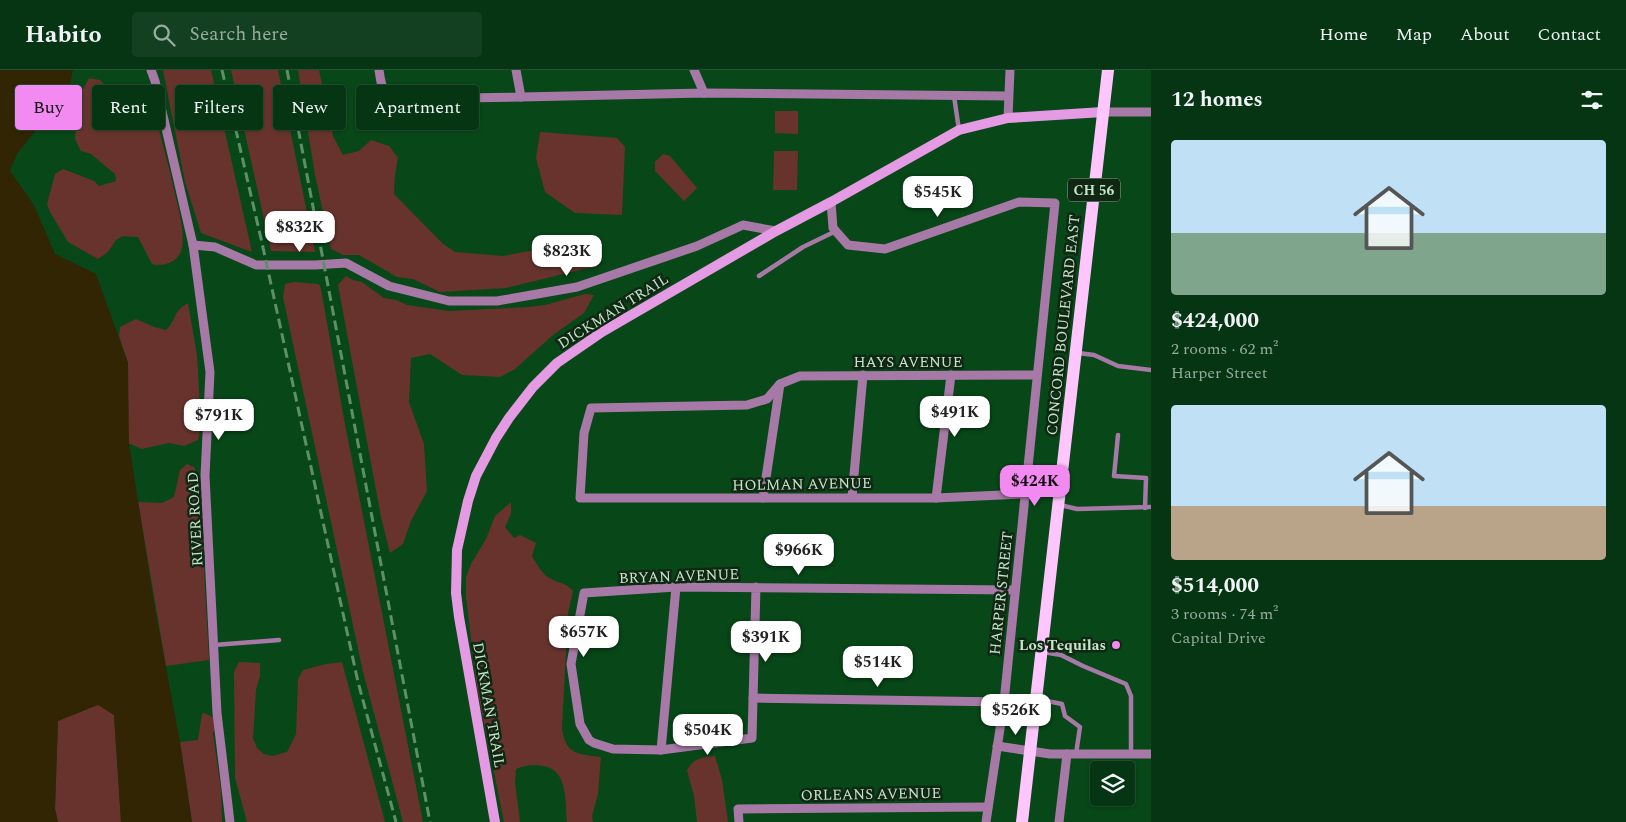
<!DOCTYPE html>
<html lang="en">
<head>
<meta charset="utf-8">
<style>
	body { margin:0; font-family:Spectral,serif; background:#134020; color:#f1f3f6; height:100vh; display:flex; flex-direction:column; font-size:19px; white-space:nowrap }
	* { box-sizing:border-box; margin:0 }
	p { font-size:16px; color:#97ab9f }
	.icon { flex:none; width:28px; height:28px; fill:none; stroke:currentColor; stroke-width:2; stroke-linecap:round; stroke-linejoin:round }
	.map { position:relative; flex:1; overflow:hidden }
	.panel { display:flex; flex-direction:column; background:#053512; width:475px }
	.panel>* { flex:none }
	.banner { position:absolute; left:15px; top:15px; width:475px; height:45px; display:flex; gap:10px }
	.tools { position:absolute; left:1090px; top:691px; display:grid; gap:10px }
	.tools a { display:grid; place-items:center; width:45px; height:45px; border-radius:5px; background:#053512; box-shadow:0 1px 4px #0004,0 0 0 1px #265032; font-size:25px }
	.price { position:absolute; translate:-50% -42px; padding:0 11px; border-radius:10px; background:#fff; color:#222; font-size:16px; line-height:32px; filter:drop-shadow(0 1px 2px #0008) }
	.price::after { content:''; position:absolute; left:50%; top:30px; width:15px; height:11px; margin-left:-8px; background:inherit; clip-path:polygon(0 0,100% 0,50% 100%) }
	.price.current { background:#f28af2; color:#111 }
	ul { padding:0; list-style:none }
	li { display:grid; align-content:center; gap:10px; height:265px; padding:0 20px }
	li span { display:grid; place-items:center; height:155px; border-radius:5px; color:#555 }
	li>.icon { margin-inline-start:auto }
	span .icon { width:90px; height:90px; fill:#fffc; stroke-width:1 }
	li b { font-size:21px }
	h2 { display:flex; justify-content:space-between; align-items:center; height:60px; padding:0 20px; font-size:21px }
	.tag { padding:0 18px; border-radius:5px; background:#053512; box-shadow:0 1px 4px #0004,0 0 0 1px #265032; font-size:18px; line-height:45px }
	.tag.current { background:#f28af2; color:#111 }
	header { display:flex; align-items:center; gap:30px; box-sizing:border-box; height:70px; padding:0 25px; background:#053512; border-bottom:1px solid #265032 }
	header strong { font-size:24px }
	nav { display:flex; gap:28px; margin-inline-start:auto; font-size:18px }
	.search { width:350px; height:45px; background:#134020; display:flex; align-items:center; gap:12px; box-sizing:border-box; padding:0 18px; border-radius:5px; color:#97ab9f; font-size:19px }
	main { display:flex; flex:1; min-height:0 }
	.map>svg:first-child { display:block }
	.green { fill:#68332d }
	.water { fill:#322504 }
	.lines { fill:none; stroke-linecap:round; stroke-linejoin:round }
	.lane { stroke:#a779a6; stroke-width:4.5 }
	.street { stroke:#a779a6; stroke-width:9 }
	.secondary { stroke:#e49be3; stroke-width:10 }
	.primary { stroke:#fec6fd; stroke-width:12 }
	.rail { stroke:#5f8f69; stroke-width:3; stroke-dasharray:10 5; stroke-linecap:butt }
	.poi-dot { fill:#f28af2; stroke:#0f2713; stroke-width:2 }
	.labels { text-anchor:middle; stroke-width:5; stroke-linejoin:round; paint-order:stroke }
	.shield { fill:#0f2713; stroke:#8fab92; stroke-width:1 }
	.shield-label { font-size:14px; font-weight:bold; fill:#c6e4c9 }
	.street-label { font-size:15px; fill:#c6e4c9; stroke:#0f2713 }
	.poi-label { font-size:15px; font-weight:bold; fill:#c6e4c9; stroke:#0f2713; text-anchor:end }
</style>
</head>
<body>
<header>
<strong>Habito</strong>
<div class="search"><svg class="icon" aria-label="search" viewBox="0 0 24 24"><circle cx="10" cy="10" r="6"/><path d="M15 15l6 6"/></svg>Search here</div>
<nav><a>Home</a><a>Map</a><a>About</a><a>Contact</a></nav>
</header>
<main>
<div class="map">
<svg width="1151" height="752" viewBox="0 0 1151 752">
	<rect width="100%" height="100%" fill="#074718"/>
	<g class="green">
		<path d="M163 0H211L252 182 201 163 185 112Z"/>
		<path d="M231 0H278L315 182 271 181Z"/>
		<path d="M298 0H319L333 66 343 85 359 81 371 70 389 76 398 88 395 105 394 124 443 174 455 182 503 186 582 171 593 172 598 182 597 197 584 199 506 218 440 222 413 209 397 207 359 185H343L331 179 315 105Z"/>
		<path d="M89 8 100 10 126 38 147 31 153 37C160 65 168 92 174 120 178 138 185 159 182 178 179 192 164 197 152 194L138 167 123 166 116 170 108 182 98 189 68 172 50 142 47 134 55 104 63 99 94 111 99 116 116 111 115 104 91 84 81 81 75 69 76 59 79 47V34L82 21Z"/>
		<path d="M775 41H798V64L775 63Z"/>
		<path d="M540 62 617 68 625 77 622 145 575 143 545 122 536 88Z"/>
		<path d="M774 81H798L797 120H773Z"/>
		<path d="M663 84 670 86 697 118 684 131 655 101V92Z"/>
		<path d="M346 206 353 210 362 212 384 228 396 230 407 235 449 241 529 237 545 235 585 224 594 225 584 243 553 265 515 299 500 307 462 305 430 284 411 288 409 332 424 374 427 421 411 451 403 474 390 483 381 447 338 215Z"/>
		<path d="M294 212 319 214 321 219 344 349 423 752H403L363 602 283 227 285 214Z"/>
		<path d="M188 233 197 285 201 355 198 370 184 376 169 373 142 379 128 373V293L119 266 120 257 136 249 154 257 166 260C177 250 172 242 188 233Z"/>
		<path d="M187 394 194 397 199 409 209 590 166 596 138 432 162 433 174 427 180 400Z"/>
		<path d="M511 432V444L505 457 514 468 520 465 536 473 532 486C537 494 542 505 551 509 560 514 565 512 573 521L568 543 562 659C566 685 578 684 601 687L598 724 592 746 593 752H567C565 732 568 699 543 696 533 694 525 695 516 699L515 712 520 752H504L477 617 466 528V507L471 494 486 469 495 446Z"/>
		<path d="M239 592 260 593V606L256 620 253 668 257 678 264 684 272 686 287 682 296 664 298 609 303 600 326 594 342 592 385 752H247L235 708 234 602Z"/>
		<path d="M98 634 114 645 121 752H58L55 739 58 651Z"/>
		<path d="M204 643 213 647 215 659 213 663 221 721 222 752H192L180 672 198 670 202 644Z"/>
		<path d="M715 686 722 710 728 752H697L694 726 687 700C694 688 702 687 715 686Z"/>
	</g>
	<path class="water" d="M0 0H73L69 19 17 84 10 101 34 135 55 184 96 204 128 293 129 373 154 533 180 672 192 752H121L114 645 98 635 58 651 55 739 58 752H0Z"/>
	<g class="lines">
		<g class="lane">
			<path d="M954 26 959 60"/>
			<path d="M759 206 803 177 836 161"/>
			<path d="M1078 283 1094 285 1118 296 1151 300"/>
			<path d="M1118 365 1114 406 1146 408 1145 438"/>
			<path d="M1060 435 1077 439 1151 437"/>
			<path d="M214 575 279 570"/>
			<path d="M1043 582 1061 585 1083 596 1126 614 1131 626V684"/>
			<path d="M1037 629 1062 634 1065 646 1080 657 1076 684"/>
		</g>
		<g class="street">
			<path d="M151 0 155 11 193 175 210 302 205 406 217 643 230 752"/>
			<path d="M379 0C382 20 382 24 403 29L521 27 516 0"/>
			<path d="M694 0 704 23"/>
			<path d="M521 27 704 23 1008 26"/>
			<path d="M1103 42H1151"/>
			<path d="M1008 48 1010 0"/>
			<path d="M831 132 833 158 848 175 885 179 1019 132 1055 133 1004 632 986 752"/>
			<path d="M193 175 215 177 256 195H315L346 193 389 216 449 231H497L577 217 697 176 743 155 776 161"/>
			<path d="M1024 424 936 428H580L584 363 591 338 747 335 767 329 780 314 800 306 1037 305"/>
			<path d="M852 427 863 305"/>
			<path d="M763 428 780 314"/>
			<path d="M936 428 951 305"/>
			<path d="M756 517 752 668 661 680 613 679 594 673 589 670 580 654 571 594 584 523 676 517 1015 520"/>
			<path d="M753 628 1004 632"/>
			<path d="M997 676 1050 684H1151"/>
			<path d="M661 680 676 517"/>
			<path d="M739 752 738 739 988 737"/>
			<path d="M1059 752 1067 684"/>
		</g>
		<path class="secondary" d="M495 752 459 547 456 523 457 480 468 431 476 406 496 368 509 348 533 317 557 293 602 262 776 161 831 132 959 60 1008 48 1103 42"/>
		<path class="primary" d="M1022 752 1108 0"/>
		<g class="rail">
			<path d="M222 0 262 173 358 612 396 752"/>
			<path d="M287 0 430 752"/>
		</g>
	</g>
	<circle class="poi-dot" cx="1116" cy="575" r="5"/>
	<g class="labels">
		<rect class="shield" x="1068" y="108.5" width="52" height="23" rx="4"/>
		<g class="shield-label">
			<text x="1094" y="125">CH 56</text>
		</g>
		<g class="street-label">
			<text transform="translate(613 241) rotate(-32)" y="5">DICKMAN TRAIL</text>
			<text transform="translate(1063 255) rotate(-84)" y="5">CONCORD BOULEVARD EAST</text>
			<text x="908" y="297">HAYS AVENUE</text>
			<text transform="translate(802 414) rotate(-1)" y="5">HOLMAN AVENUE</text>
			<text transform="translate(195 449) rotate(-93)" y="5">RIVER ROAD</text>
			<text transform="translate(679 506) rotate(-2)" y="5">BRYAN AVENUE</text>
			<text transform="translate(1001 523) rotate(-84)" y="5">HARPER STREET</text>
			<text transform="translate(489 635) rotate(80)" y="5">DICKMAN TRAIL</text>
			<text transform="translate(871 724) rotate(-1)" y="5">ORLEANS AVENUE</text>
		</g>
		<g class="poi-label">
			<text x="1106" y="580">Los Tequilas</text>
		</g>
	</g>
</svg>
<div class="tools">
<a><svg class="icon" aria-label="layers" viewBox="0 0 24 24"><path d="M12 4l9 5-9 5-9-5zM3 14l9 5 9-5"/></svg></a>
</div>
<b class="price" style="left:938px;top:148px">$545K</b>
<b class="price" style="left:300px;top:183px">$832K</b>
<b class="price" style="left:567px;top:207px">$823K</b>
<b class="price" style="left:955px;top:368px">$491K</b>
<b class="price" style="left:219px;top:371px">$791K</b>
<b class="price current" style="left:1035px;top:437px">$424K</b>
<b class="price" style="left:799px;top:506px">$966K</b>
<b class="price" style="left:584px;top:588px">$657K</b>
<b class="price" style="left:766px;top:593px">$391K</b>
<b class="price" style="left:878px;top:618px">$514K</b>
<b class="price" style="left:1016px;top:666px">$526K</b>
<b class="price" style="left:708px;top:686px">$504K</b>
<div class="banner">
<a class="tag current">Buy</a>
<a class="tag">Rent</a>
<a class="tag">Filters</a>
<a class="tag">New</a>
<a class="tag">Apartment</a>
</div>
</div>
<section class="panel">
<h2>12 homes<svg class="icon" aria-label="filters" viewBox="0 0 24 24"><path d="M4 7h16M4 17h16"/><circle cx="9" cy="7" r="2"/><circle cx="15" cy="17" r="2"/></svg></h2>
<ul>
<li><span style="background:linear-gradient(#bfe0f5 60%,#7fa58c 0)"><svg class="icon" aria-label="home" viewBox="0 0 24 24"><path d="M3 11l9-7 9 7M6 9v11h12V9"/></svg></span><div><b>$424,000</b><p>2 rooms · 62 m²</p><p>Harper Street</p></div></li>
<li><span style="background:linear-gradient(#bfe0f5 65%,#b9a48a 0)"><svg class="icon" aria-label="home" viewBox="0 0 24 24"><path d="M3 11l9-7 9 7M6 9v11h12V9"/></svg></span><div><b>$514,000</b><p>3 rooms · 74 m²</p><p>Capital Drive</p></div></li>
</ul>
</section>
</main>
</body>
</html>
